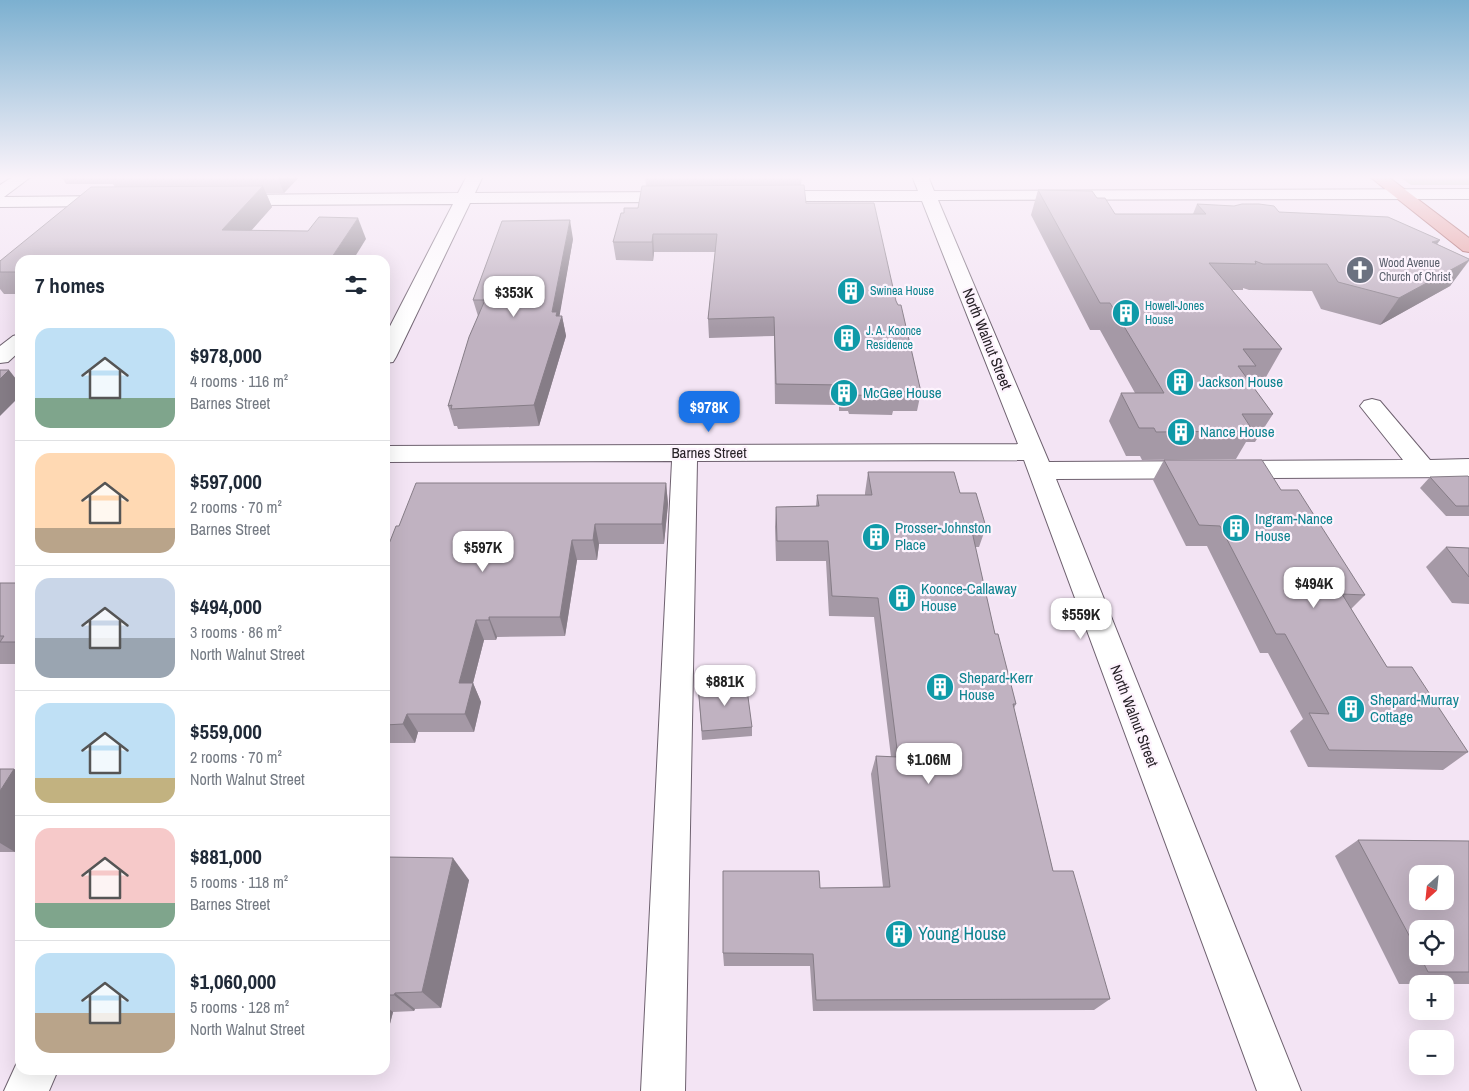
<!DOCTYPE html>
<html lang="en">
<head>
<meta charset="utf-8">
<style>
	body { margin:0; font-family:"Archivo Narrow",sans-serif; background:#f6f6f7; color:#1f2937; height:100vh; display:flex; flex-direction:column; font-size:19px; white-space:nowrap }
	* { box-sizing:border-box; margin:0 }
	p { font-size:16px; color:#747a83 }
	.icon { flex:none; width:28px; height:28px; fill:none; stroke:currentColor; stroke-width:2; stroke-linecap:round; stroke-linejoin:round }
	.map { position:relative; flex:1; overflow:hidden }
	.sheet { position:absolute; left:15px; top:255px; width:375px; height:820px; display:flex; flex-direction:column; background:#fff; border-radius:15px; box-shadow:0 5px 20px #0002 }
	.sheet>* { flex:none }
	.needle { width:32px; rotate:207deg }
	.fabs { position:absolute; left:1409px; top:865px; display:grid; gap:10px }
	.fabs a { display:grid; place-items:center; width:45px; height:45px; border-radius:10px; background:#fff; box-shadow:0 5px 20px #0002; font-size:25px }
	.price { position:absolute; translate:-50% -42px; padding:0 11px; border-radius:10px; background:#fff; color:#222; font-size:16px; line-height:32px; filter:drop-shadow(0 1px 2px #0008) }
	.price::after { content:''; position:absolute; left:50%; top:30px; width:15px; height:11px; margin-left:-8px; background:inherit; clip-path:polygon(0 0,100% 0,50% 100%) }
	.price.selected { background:#1a73e8; color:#fff }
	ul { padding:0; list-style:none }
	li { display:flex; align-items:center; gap:15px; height:125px; padding:0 20px }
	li+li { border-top:1px solid #e0e1e3 }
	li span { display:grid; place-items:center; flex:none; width:140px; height:100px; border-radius:15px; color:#555 }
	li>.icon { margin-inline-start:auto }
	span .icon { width:60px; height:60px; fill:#fffc; stroke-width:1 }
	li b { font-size:21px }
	h2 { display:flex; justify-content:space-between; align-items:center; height:60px; padding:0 20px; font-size:21px }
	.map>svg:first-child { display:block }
	.green { fill:#b4c2a8 }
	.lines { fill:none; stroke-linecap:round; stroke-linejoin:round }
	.minor-casing { stroke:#6e616f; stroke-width:2 }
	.major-casing { stroke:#974647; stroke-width:2 }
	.minor { fill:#fff; fill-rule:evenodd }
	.major { fill:#e59c9a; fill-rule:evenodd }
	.wall { fill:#a599a6; fill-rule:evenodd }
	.shaded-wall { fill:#867d87 }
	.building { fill:#c0b2c1; stroke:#867d87; fill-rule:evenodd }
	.labels { text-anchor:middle; stroke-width:4.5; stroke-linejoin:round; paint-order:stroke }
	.far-worship-label { font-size:12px; fill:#5b616d; stroke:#fdf3fd; text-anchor:start }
	.far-culture-label { font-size:12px; fill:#0d838f; stroke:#fdf3fd; text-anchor:start }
	.street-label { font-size:15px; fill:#282228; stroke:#fdf3fd }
	.culture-label { font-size:15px; fill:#0d838f; stroke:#fdf3fd; text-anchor:start }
	.near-culture-label { font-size:18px; fill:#0d838f; stroke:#fdf3fd; text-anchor:start }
</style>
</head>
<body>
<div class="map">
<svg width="1469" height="1091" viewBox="0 0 1469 1091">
	<rect width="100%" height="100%" fill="#f3e4f4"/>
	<path class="green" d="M1399 176H1469V185H1411Z"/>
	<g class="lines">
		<defs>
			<g id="minor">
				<path d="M14 176H32L4 197 110 196 116 197 118 201 116 205 110 206 0 207V185Z"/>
				<path d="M467 176H483L475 193 678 192 684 193 686 197 684 201 678 202 470 203 396 357 393 362 385 363V336L453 204 231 205 225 204 223 200 225 196 231 195 458 193Z"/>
				<path d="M912 176H928L934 191 1469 189V199L938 200 1049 462 1403 460 1360 406 1364 401 1372 399 1380 401 1430 460 1469 459V477L1056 479 1301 1091H1257L1024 460 697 461 685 1091H641L672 461 385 462V446L1018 444 922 201H768L762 200 760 196 762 192 768 191H918Z"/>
				<path d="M20 334V351L8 362 0 363V346L13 336Z"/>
				<path d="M20 1056V1070H58L49 1091H4Z"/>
			</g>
			<path id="major" d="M1369 176H1387L1469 238V252L1463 251Z"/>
		</defs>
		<use href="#minor" class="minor-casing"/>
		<use href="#major" class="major-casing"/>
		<use href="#minor" class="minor"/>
		<use href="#major" class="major"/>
	</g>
	<g class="wall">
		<path d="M61 176H300L284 193H266L272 207 251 231 366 239 20 260V294H4L0 289V261L115 187 113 184H66Z"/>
		<path d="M645 176H802L801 185 806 203 896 301 921 392 917 411H893L892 415 849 414 848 411H839V405L775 404 774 336 709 338 708 319 715 252H654L653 261 616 260 613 242 624 213 638 208 646 186Z"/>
		<path d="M1038 190 1097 198 1115 214H1193L1197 204 1279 212 1437 244 1469 259V261L1450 286 1380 325 1321 309 1312 291 1249 290 1243 288V290H1232L1282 349 1266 377H1250L1248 380 1273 414 1255 442H1246L1236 459 1142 460 1140 456H1126L1109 421 1121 393H1135L1100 330H1090L1031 215Z"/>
		<path d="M573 239 559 316H562L566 336 539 426 458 429 457 426H454L448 406 478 316 473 300Z"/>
		<path d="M1164 460 1281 490 1365 595 1351 609 1387 667 1468 752 1443 770 1308 767 1290 731 1303 719 1268 653H1260L1207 546H1186L1153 480Z"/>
		<path d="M868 472 960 493 986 527 979 547H975L995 634 1016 704 1014 708 1053 871 1110 999 1094 1010 813 1011 810 966H724L723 953 820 888 883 887 871 774 876 756 891 757 874 617 829 616 826 561H776L775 527 776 507 816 506 817 495H865V493Z"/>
		<path d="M1430 477H1469V516H1446L1420 488Z"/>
		<path d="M666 483 668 504 664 544H599L597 560H577L565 636 497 637 496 640H484L473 683 481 702 474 732H418L415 743H385V554Z"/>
		<path d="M1446 547 1469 548V604L1452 603 1426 567Z"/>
		<rect x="0" y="583" width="20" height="81"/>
		<path d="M698 686 752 727V736L702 740Z"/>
		<path d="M0 769H14L20 772V844L15 852H0Z"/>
		<path d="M1358 840 1469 841V984H1399L1335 856ZM1418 929 1445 956H1418Z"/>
		<path d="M385 857 469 880 441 1008 415 1009 414 1011 393 1012 385 1043Z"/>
	</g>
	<g class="shaded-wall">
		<path d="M277 176H300L284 193Z"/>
		<path d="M263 186 272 207 232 252 222 230Z"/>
		<path d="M358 218 366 239 353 260H330Z"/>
		<path d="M570 220 573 239 559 319 562 316 566 336 539 426 534 405Z"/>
		<path d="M653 234 654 252 653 261 652 242Z"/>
		<path d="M1440 240 1422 266 1432 242Z"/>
		<path d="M1469 260 1450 286 1380 325 1399 298Z"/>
		<path d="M9 370 20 384V396L0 416V379Z"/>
		<path d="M666 483 668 504 664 544 662 524Z"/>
		<path d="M595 524 599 544 597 560 593 540Z"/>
		<path d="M572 540 577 560 565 636 560 617Z"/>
		<path d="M489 617 497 637 496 640 489 620Z"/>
		<path d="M476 620 484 640 473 683 481 702 474 732 465 714 459 683Z"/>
		<path d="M407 714 418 732 415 743 403 724Z"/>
		<path d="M14 769 20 772V844L15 852 0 843V791Z"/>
		<path d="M453 858 469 880 441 1008 422 992Z"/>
		<path d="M395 993 415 1009 414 1011 394 995Z"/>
		<path d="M385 1006 393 1012 385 1043Z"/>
	</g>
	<g class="building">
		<path d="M804 185 806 203H874L896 301 898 305H901L921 392 895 391 896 396 851 395V391H842L841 385 776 384 774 317 708 319 717 234H653L652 242H613L621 213H624V208H638L642 186Z"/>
		<path d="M263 186 222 230 308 231 319 217 358 218 330 260H20V272H0V261L91 187Z"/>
		<path d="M1038 190 1092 191 1097 198H1105L1115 214H1206L1197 204 1234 206 1242 204H1259L1274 206 1279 212 1388 217 1440 240 1432 242 1469 259V260L1399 298 1338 282 1327 264H1263L1255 261 1256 264 1209 263 1282 349H1243L1256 366H1238L1273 414H1242L1253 431 1156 432 1154 428H1139L1121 393H1164L1110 303H1100Z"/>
		<path d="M570 220 552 312H557L556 316H562L534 405 451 409 452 405 448 406 469 337 485 300H473L502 221Z"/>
		<path d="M0 370H9L0 379Z"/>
		<path d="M1164 460H1262L1281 490H1298L1365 595 1342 594 1387 667H1412L1468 752 1329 750 1309 713 1329 714 1285 634H1276L1220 526 1199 525Z"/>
		<path d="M868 472H954L960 493H976L986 527H971L995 634H998L1016 704H1013L1053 871H1073L1110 999 816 1000 813 954 723 953V871H819L820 888 890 887 876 756 898 757 878 598 832 596 828 541H777L776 507 819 506 817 495H872Z"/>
		<path d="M1468 476 1469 477V506H1456L1430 477Z"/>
		<path d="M416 483H666L662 524H595L593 540H572L560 617H489V620H476L459 683H473L465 714H407L403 724 385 725V554L396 526H399Z"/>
		<path d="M1446 547 1469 548V577Z"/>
		<path d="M0 583H20V642H0L4 636H0Z"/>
		<path d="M746 682 752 727 702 731 698 686Z"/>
		<path d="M0 769H14L0 791Z"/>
		<path d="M1358 840 1469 841V972H1428L1420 956H1445V929H1418V952ZM1418 874H1445V901H1418Z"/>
		<path d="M385 857 453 858 422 992 395 993 394 995H385Z"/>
	</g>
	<linearGradient id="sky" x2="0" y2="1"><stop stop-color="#7cb0d0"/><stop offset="0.54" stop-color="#faf3fa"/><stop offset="1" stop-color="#faf3fa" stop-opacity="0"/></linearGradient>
	<rect width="1469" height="328" fill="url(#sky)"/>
	<defs>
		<symbol id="church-disc" viewBox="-11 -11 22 22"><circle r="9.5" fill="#6b7280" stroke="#fdf3fd"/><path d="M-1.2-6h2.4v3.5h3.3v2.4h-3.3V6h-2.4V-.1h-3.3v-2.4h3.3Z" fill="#fff"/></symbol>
		<symbol id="building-disc" viewBox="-11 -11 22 22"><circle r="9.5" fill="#0f9aa8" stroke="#fdf3fd"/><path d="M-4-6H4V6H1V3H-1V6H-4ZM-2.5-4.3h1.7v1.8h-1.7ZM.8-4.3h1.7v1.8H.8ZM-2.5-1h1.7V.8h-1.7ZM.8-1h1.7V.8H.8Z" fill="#fff"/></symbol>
	</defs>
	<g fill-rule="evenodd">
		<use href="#church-disc" x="1344" y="254" width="32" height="32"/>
		<use href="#building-disc" x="835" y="275" width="32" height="32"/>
		<use href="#building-disc" x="1110" y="297" width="32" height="32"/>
		<use href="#building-disc" x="831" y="322" width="32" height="32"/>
		<use href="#building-disc" x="1164" y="366" width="32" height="32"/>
		<use href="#building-disc" x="828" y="377" width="32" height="32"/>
		<use href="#building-disc" x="1165" y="416" width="32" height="32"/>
		<use href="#building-disc" x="1220" y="512" width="32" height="32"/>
		<use href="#building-disc" x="860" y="521" width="32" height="32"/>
		<use href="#building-disc" x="886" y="582" width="32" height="32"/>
		<use href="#building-disc" x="924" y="671" width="32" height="32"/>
		<use href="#building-disc" x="1335" y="693" width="32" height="32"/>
		<use href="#building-disc" x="883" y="918" width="32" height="32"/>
	</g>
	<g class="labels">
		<g class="far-worship-label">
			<text x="1379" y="267">Wood Avenue<tspan x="1379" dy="14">Church of Christ</tspan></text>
		</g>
		<g class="far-culture-label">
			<text x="870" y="295">Swinea House</text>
			<text x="1145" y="310">Howell-Jones<tspan x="1145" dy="14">House</tspan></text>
			<text x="866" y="335">J. A. Koonce<tspan x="866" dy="14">Residence</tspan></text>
		</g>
		<g class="street-label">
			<text transform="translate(987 339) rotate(68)" y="5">North Walnut Street</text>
			<text x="709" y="458">Barnes Street</text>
			<text transform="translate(1134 716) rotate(69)" y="5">North Walnut Street</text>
		</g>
		<g class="culture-label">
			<text x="1199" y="387">Jackson House</text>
			<text x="863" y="398">McGee House</text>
			<text x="1200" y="437">Nance House</text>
			<text x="1255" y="524">Ingram-Nance<tspan x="1255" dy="17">House</tspan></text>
			<text x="895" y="533">Prosser-Johnston<tspan x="895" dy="17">Place</tspan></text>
			<text x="921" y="594">Koonce-Callaway<tspan x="921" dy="17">House</tspan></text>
			<text x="959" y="683">Shepard-Kerr<tspan x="959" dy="17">House</tspan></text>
			<text x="1370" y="705">Shepard-Murray<tspan x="1370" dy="17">Cottage</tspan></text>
		</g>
		<g class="near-culture-label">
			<text x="918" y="940">Young House</text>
		</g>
	</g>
</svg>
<div class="fabs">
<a><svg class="needle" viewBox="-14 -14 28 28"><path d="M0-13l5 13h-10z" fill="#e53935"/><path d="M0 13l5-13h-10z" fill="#747a83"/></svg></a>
<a><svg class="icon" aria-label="locate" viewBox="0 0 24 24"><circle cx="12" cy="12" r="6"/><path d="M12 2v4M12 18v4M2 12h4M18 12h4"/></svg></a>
<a>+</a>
<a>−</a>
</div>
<b class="price" style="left:514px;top:318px">$353K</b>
<b class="price selected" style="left:709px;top:433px">$978K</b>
<b class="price" style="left:483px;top:573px">$597K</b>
<b class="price" style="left:1314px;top:609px">$494K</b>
<b class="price" style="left:1081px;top:640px">$559K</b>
<b class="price" style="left:725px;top:707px">$881K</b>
<b class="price" style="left:929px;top:785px">$1.06M</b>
<section class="sheet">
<h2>7 homes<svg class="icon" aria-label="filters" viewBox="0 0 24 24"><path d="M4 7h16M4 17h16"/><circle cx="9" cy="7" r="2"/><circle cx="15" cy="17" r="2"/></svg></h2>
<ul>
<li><span style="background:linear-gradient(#bfe0f5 70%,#7fa58c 0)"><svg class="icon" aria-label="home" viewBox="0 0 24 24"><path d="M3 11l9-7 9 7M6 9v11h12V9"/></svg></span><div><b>$978,000</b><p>4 rooms · 116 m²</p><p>Barnes Street</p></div></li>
<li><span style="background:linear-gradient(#ffd9b3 75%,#b9a48a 0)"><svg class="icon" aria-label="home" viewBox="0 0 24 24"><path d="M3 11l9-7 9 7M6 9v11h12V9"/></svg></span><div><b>$597,000</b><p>2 rooms · 70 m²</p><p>Barnes Street</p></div></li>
<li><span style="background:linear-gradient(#c9d6e8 60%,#9aa5b1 0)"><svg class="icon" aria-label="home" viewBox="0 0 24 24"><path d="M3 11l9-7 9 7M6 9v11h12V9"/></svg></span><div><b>$494,000</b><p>3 rooms · 86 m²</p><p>North Walnut Street</p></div></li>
<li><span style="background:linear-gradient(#bfe0f5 75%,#c2b280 0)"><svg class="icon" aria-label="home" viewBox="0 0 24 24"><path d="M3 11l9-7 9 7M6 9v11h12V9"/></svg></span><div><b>$559,000</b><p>2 rooms · 70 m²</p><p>North Walnut Street</p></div></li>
<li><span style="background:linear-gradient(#f6c9c9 75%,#7fa58c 0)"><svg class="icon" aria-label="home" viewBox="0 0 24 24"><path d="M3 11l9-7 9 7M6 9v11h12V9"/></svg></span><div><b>$881,000</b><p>5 rooms · 118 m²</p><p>Barnes Street</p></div></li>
<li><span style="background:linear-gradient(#bfe0f5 60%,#b9a48a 0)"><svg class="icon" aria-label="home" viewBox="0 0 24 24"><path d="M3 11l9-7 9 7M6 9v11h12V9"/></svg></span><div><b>$1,060,000</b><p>5 rooms · 128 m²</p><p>North Walnut Street</p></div></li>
</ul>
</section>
</div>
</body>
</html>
